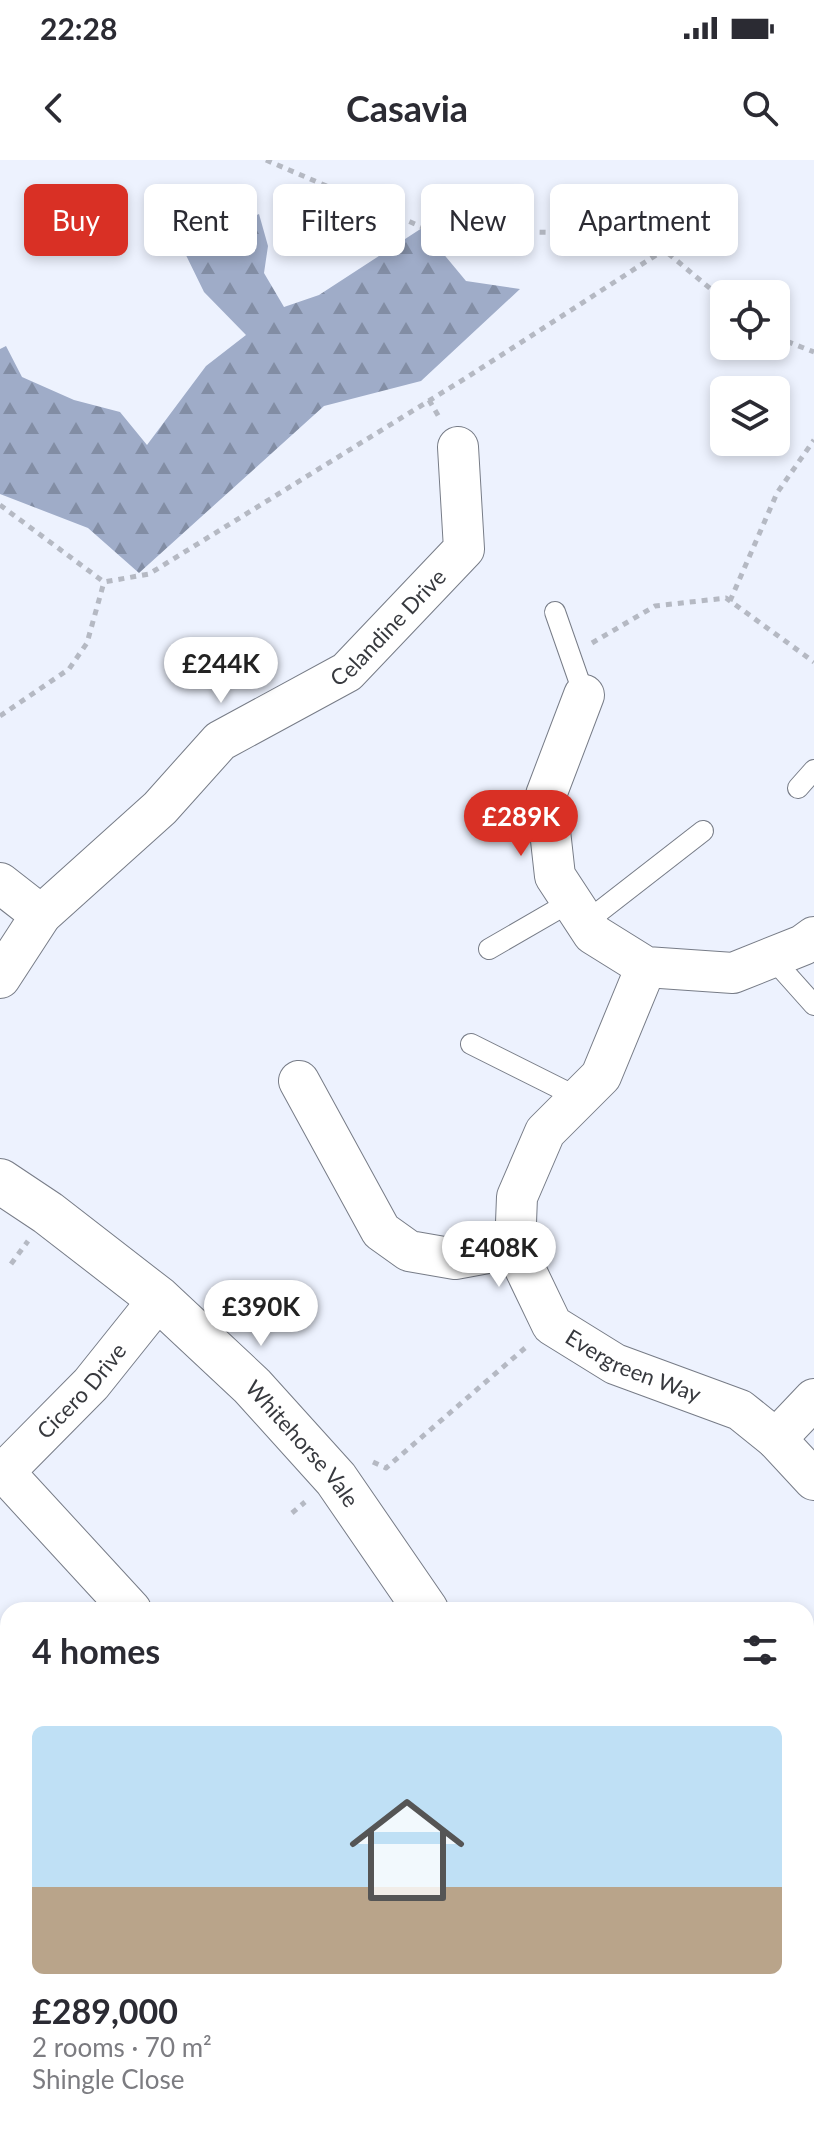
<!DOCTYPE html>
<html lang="en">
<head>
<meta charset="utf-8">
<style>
	body { margin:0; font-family:Lato,sans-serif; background:#f7f7f7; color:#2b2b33; height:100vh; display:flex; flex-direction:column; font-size:30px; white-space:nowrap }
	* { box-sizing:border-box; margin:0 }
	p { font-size:26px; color:#7c7c81 }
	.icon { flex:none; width:44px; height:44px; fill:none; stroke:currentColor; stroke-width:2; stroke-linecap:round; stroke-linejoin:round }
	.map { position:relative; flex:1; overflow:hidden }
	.sheet { position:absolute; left:0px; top:1442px; width:814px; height:538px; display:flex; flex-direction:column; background:#fff; border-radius:24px 24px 0 0; box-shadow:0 4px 12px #0003 }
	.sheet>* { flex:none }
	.top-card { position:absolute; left:24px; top:24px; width:766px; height:72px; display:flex; gap:16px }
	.buttons { position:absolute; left:710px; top:120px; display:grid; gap:16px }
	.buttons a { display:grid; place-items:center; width:80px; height:80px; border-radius:12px; background:#fff; box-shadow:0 4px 12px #0003; font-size:40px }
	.price { position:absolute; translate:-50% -68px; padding:0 18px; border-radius:28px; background:#fff; color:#222; font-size:26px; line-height:52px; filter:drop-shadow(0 2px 4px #0008) }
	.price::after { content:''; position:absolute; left:50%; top:48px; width:24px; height:18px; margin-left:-12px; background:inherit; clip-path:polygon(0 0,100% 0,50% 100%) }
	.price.current { background:#d93025; color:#fff }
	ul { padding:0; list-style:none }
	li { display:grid; align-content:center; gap:16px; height:424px; padding:0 32px }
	li span { display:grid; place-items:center; height:248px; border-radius:12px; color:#555 }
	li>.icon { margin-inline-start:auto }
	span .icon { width:144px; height:144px; fill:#fffc; stroke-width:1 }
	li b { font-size:34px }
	h2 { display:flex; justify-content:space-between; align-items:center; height:96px; padding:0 32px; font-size:34px }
	.pill { padding:0 28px; border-radius:12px; background:#fff; box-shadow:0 4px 12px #0003; font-size:28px; line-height:72px }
	.pill.current { background:#d93025; color:#fff }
	.status { display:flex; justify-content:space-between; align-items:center; height:56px; padding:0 40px; background:#fff; direction:ltr }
	.status svg { height:22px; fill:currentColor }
	header { display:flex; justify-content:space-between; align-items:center; height:104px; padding:0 32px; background:#fff; font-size:36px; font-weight:700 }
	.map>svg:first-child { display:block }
	.forest { fill:url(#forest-firs) }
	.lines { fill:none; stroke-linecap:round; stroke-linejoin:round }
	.service-casing { stroke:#777c87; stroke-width:22 }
	.minor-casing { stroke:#777c87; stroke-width:42 }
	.tertiary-casing { stroke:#777c87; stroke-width:46 }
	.path { stroke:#b5b9c3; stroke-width:5; stroke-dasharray:6 6; stroke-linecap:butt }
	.service { stroke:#fff; stroke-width:20 }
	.minor { stroke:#fff; stroke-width:40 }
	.tertiary { stroke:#fff; stroke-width:44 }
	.labels { text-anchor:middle; stroke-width:8; stroke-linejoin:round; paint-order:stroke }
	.street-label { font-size:22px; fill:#37393e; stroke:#fff }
</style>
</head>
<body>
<div class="status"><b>22:28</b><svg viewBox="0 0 49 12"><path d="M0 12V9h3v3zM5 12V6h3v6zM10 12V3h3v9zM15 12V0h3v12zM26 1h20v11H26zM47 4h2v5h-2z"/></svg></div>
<header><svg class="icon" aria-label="back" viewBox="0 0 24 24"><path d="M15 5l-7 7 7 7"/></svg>Casavia<svg class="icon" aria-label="search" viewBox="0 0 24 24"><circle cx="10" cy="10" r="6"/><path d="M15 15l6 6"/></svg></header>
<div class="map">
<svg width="814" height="1979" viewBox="0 0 814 1979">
	<defs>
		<pattern id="forest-firs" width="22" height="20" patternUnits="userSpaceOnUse" patternTransform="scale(2)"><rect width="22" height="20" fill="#9facc8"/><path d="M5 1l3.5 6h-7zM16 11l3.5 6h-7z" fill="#828da4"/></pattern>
	</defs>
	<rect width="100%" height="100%" fill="#edf2fe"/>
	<path class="forest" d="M259 54 268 86 264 113 284 147 319 135 422 68 466 121 520 129 421 221 324 246 139 413 88 368 0 334V189L6 186 22 217 74 240 120 252 147 285 206 206 246 175 204 132 182 87Z"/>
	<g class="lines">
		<defs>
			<g id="service">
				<path d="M555 452 584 535"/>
				<path d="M798 628 814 610"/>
				<path d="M586 762 703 671"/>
				<path d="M489 789 572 741"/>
				<path d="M772 798 814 845"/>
				<path d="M471 884 579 938"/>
				<path d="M0 1729 8 1724"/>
			</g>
			<g id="minor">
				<path d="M584 535 546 635 555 716 593 774 646 807 733 813 803 785 814 777"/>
				<path d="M0 723 41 755"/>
				<path id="s1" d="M646 807 601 916 545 972 517 1037 515 1088 552 1165 615 1204 740 1250 776 1279 814 1320"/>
				<path id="s2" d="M0 818 41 755 160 648 220 581 347 512 464 389 458 287"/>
				<path d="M299 921 381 1071 409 1091 455 1099 515 1088"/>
				<path d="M776 1279 814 1239"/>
				<path d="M5 1313 131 1450"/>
				<path id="s3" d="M0 1316 91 1224 159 1139"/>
				<path d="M806 1495 814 1492"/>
				<path d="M236 1972 238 1979"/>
			</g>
			<g id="tertiary">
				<path id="s4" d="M0 1021 48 1053 159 1139 252 1226 336 1319 426 1450"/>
				<path d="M676 1972 679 1979"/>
			</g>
		</defs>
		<use href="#service" class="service-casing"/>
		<use href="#minor" class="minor-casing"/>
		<use href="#tertiary" class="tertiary-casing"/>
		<g class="path">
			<path d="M266 0 429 70 585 73 633 81 664 90 724 140"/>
			<path d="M776 177 814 192"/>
			<path d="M429 240 439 257"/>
			<path d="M0 345 104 422 149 414 469 216 664 90"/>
			<path d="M730 441 777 333 814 280"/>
			<path d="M592 483 655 446 726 438 814 502"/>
			<path d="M0 556 69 509 87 483 104 422"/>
			<path d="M11 1104 28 1081"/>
			<path d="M373 1302 386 1308 525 1188"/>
			<path d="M292 1353 305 1342"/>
			<path d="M806 1880 814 1876"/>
		</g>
		<use href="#service" class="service"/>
		<use href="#minor" class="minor"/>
		<use href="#tertiary" class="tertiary"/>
	</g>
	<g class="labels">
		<g class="street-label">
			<text dy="8" stroke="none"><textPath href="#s2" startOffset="530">Celandine Drive</textPath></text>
			<text dy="8" stroke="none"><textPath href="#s1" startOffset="496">Evergreen Way</textPath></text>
			<text dy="8" stroke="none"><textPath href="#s3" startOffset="118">Cicero Drive</textPath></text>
			<text dy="8" stroke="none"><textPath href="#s4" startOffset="402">Whitehorse Vale</textPath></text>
		</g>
	</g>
</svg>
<div class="buttons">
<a><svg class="icon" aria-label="locate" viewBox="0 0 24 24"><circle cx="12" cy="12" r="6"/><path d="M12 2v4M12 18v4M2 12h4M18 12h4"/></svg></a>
<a><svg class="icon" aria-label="layers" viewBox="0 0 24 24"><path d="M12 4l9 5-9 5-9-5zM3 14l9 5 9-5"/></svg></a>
</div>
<b class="price" style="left:221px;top:545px">£244K</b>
<b class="price current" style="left:521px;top:698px">£289K</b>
<b class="price" style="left:499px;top:1129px">£408K</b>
<b class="price" style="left:261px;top:1188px">£390K</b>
<div class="top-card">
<a class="pill current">Buy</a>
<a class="pill">Rent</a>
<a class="pill">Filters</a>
<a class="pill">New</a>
<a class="pill">Apartment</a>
</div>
<section class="sheet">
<h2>4 homes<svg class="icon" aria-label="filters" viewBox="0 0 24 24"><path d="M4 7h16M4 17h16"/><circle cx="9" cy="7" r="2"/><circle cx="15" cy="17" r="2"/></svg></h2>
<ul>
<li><span style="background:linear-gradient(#bfe0f5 65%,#b9a48a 0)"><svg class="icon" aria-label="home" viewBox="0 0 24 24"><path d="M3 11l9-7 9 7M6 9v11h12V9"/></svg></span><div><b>£289,000</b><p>2 rooms · 70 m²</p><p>Shingle Close</p></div></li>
</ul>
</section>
</div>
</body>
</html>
